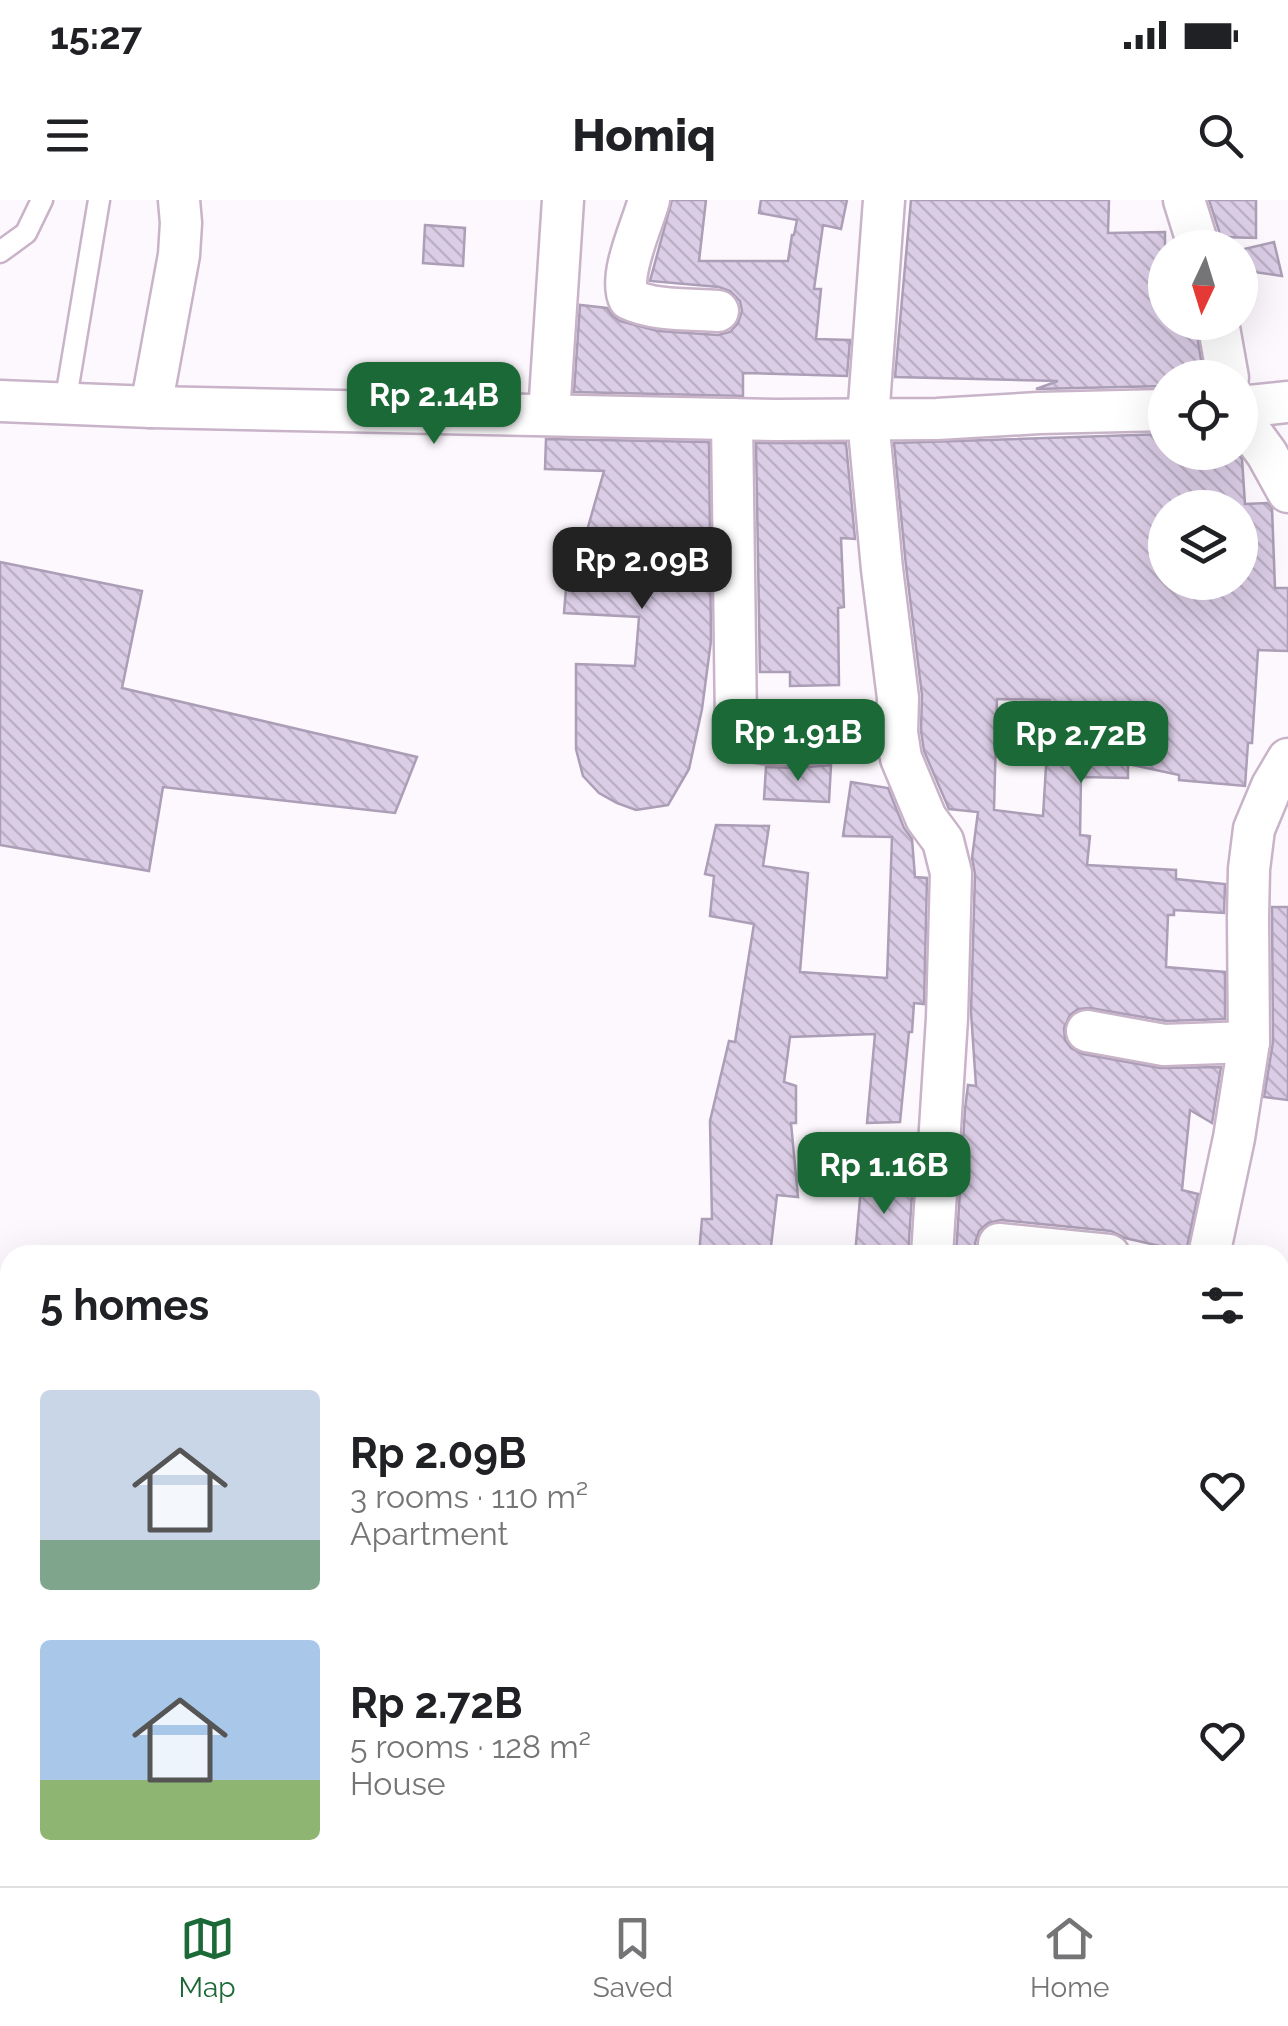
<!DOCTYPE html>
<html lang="en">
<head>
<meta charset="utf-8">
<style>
	body { margin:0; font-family:Raleway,sans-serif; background:#f2f2f2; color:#202124; height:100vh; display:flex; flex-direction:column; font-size:38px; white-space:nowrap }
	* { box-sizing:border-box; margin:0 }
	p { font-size:32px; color:#757577 }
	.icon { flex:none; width:55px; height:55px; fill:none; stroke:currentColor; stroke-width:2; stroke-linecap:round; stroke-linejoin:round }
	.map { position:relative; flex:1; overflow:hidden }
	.panel { position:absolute; left:0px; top:1045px; width:1290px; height:642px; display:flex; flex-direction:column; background:#fff; border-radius:30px 30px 0 0; box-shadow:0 10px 40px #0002 }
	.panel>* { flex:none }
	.needle { width:65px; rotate:184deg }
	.controls { position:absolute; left:1148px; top:30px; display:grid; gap:20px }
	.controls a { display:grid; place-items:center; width:110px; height:110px; border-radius:50%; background:#fff; box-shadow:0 10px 40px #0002; font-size:50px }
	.price { position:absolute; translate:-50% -85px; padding:0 22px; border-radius:20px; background:#1c6938; color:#fff; font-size:32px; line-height:65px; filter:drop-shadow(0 2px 5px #0008) }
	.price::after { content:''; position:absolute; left:50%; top:60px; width:30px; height:22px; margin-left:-15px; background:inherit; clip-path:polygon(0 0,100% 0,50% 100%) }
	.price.on { background:#222; color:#fff }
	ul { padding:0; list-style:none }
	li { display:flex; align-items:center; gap:30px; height:250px; padding:0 40px }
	li span { display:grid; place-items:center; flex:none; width:280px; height:200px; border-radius:10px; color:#555 }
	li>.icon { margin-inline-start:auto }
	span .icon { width:120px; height:120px; fill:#fffc; stroke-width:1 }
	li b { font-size:42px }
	h2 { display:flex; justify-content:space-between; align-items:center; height:120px; padding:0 40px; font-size:42px }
	.status { display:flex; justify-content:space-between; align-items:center; height:70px; padding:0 50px; background:#fff; direction:ltr }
	.status svg { height:28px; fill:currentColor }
	header { display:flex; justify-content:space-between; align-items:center; height:130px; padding:0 40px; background:#fff; font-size:45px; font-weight:800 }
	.dock { display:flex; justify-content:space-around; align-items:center; height:140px; border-top:2px solid #e0e0e0; background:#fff; font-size:28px; color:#757577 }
	.dock a { display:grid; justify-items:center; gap:5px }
	.dock .on { color:#1c6938 }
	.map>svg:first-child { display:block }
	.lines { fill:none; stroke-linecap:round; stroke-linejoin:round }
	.canal { stroke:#58cbeb; stroke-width:35 }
	.building { fill:url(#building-back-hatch); stroke:#ab9eb6; stroke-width:2.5; fill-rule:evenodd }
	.lane-casing { stroke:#c8b3c8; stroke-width:25 }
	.street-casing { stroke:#c8b3c8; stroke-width:45 }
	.lane { stroke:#fff; stroke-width:20 }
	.street { stroke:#fff; stroke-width:40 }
</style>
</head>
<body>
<div class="status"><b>15:27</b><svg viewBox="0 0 49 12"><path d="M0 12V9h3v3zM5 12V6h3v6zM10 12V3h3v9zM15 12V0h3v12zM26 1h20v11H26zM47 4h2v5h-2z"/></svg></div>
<header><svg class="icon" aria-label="menu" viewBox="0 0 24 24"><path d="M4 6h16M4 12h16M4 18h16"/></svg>Homiq<svg class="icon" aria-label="search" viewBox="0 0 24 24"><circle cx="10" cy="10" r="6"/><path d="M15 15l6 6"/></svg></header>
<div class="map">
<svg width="1288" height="1686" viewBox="0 0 1288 1686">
	<defs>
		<pattern id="building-back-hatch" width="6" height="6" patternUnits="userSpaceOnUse" patternTransform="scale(2.5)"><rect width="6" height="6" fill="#dbcde6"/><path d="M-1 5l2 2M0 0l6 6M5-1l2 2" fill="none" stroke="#bcb0c5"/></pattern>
	</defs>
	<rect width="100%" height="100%" fill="#fdf8fd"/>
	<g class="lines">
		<g class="canal">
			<path d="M0 1559 10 1554"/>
			<path d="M896 1686 899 1678"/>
		</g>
	</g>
	<g class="building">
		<path d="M672 0H706L699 61H788L792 35H794L797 20 759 13 761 0H847L841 29 823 25 814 89H821L816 139 850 140 847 176 743 173V196L574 192 580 105 607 108 612 115 620 121 658 131 718 135 730 132 738 123 742 111 740 101 730 91 719 87 650 81Z"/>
		<path d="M911 0H1109L1108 33 1165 32V122H1195L1204 178H1165V186L1036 189 1058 181 895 177Z"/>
		<path d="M1209 0H1256V38L1221 37Z"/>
		<path d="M425 25 465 28 463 66 423 63Z"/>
		<path d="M1274 42 1282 76 1240 70V50Z"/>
		<path d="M1165 234V252H1236L1242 259 1245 304 1267 303 1272 308 1275 388H1288V451L1258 450 1252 543H1248L1245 586 1179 580V575L1128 564V578L1081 577 1080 635 1090 636 1087 665 1176 670V679L1225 684 1224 713 1174 710V715H1168L1166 767 1225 772V819L1166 821 1090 808 1078 809 1070 815 1064 828 1065 840 1071 848 1083 854 1160 868 1221 867 1212 923 1190 910 1182 990 1198 994 1186 1052 1125 1038 1111 1031 1001 1020 988 1023 979 1031 975 1043 978 1055H956L965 909 968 885 976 886 971 812 975 674 972 658 978 612 949 609 924 551 921 531 922 495 906 366 894 243ZM1165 308H1240V382H1165ZM997 499 1050 500 1043 616 994 610Z"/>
		<path d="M546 239 709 242 711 441 702 509 689 569 668 605 636 610 617 603 599 593 583 576 576 549V464L635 466 639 417 564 413 570 340 584 341 604 271 545 269Z"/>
		<path d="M756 243H846L855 339 841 338 844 407 838 408 839 485 790 486V472H760Z"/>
		<path d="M0 362 142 391 122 488 417 557 395 613 163 587 149 671 0 645Z"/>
		<path d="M831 565 829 602 764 599 766 567 796 568Z"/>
		<path d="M851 582 888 588 904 628 912 639 915 677 927 678 924 804 914 803 912 832H909L900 922 867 923 875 834 790 837 784 882 796 886V923H791L798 997 777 995 770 1055H699L702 1019H712L710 921 729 841 735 842 754 724 710 716 714 676 705 674 716 625 769 626 763 666 808 673 800 772 887 778 892 637 843 636Z"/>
		<path d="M1272 707H1288V900L1264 897 1273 842Z"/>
		<path d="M862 976 913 980 908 1055H855Z"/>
	</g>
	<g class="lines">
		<defs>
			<g id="lane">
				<path d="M0 52 26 33 42 0"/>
				<path d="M65 204 99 0"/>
			</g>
			<g id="street">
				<path d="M649 0C642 26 618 75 629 99 654 111 690 109 718 111"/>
				<path d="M884 0 868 219 882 369 898 498 897 533 901 558 926 618 943 641 951 673 947 818 932 1055"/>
				<path d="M1184 0 1199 48"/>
				<path d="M1218 122 1228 178"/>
				<path d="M0 201 151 207 777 220 937 219 1039 213 1165 210"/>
				<path d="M151 207 179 55 181 23 179 0"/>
				<path d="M1240 207 1288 202"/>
				<path d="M549 214 563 0"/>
				<path d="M1240 217 1267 254 1288 292"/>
				<path d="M732 219 736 523 741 537C775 554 857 537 897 533"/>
				<path d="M1087 831 1164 845 1249 842"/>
				<path d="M999 1044 1109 1055"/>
				<path d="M1209 1055 1234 938 1249 842 1248 717 1249 669 1254 629 1272 586 1288 559"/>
				<path d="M1280 1463 1288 1464"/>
				<path d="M0 1518 10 1514"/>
				<path d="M0 1582 10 1578"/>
				<path d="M940 1686 942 1678"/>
				<path d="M1217 1686 1221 1678"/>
			</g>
		</defs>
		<use href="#lane" class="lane-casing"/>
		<use href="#street" class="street-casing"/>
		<use href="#lane" class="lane"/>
		<use href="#street" class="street"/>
	</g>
</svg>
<div class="controls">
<a><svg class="needle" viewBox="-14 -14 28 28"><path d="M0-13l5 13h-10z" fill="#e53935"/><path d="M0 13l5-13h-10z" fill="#757577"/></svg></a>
<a><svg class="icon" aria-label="locate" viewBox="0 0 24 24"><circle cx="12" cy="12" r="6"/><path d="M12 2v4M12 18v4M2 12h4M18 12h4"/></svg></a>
<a><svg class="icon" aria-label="layers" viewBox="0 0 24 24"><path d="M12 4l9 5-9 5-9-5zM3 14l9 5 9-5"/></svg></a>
</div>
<b class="price" style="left:434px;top:247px">Rp 2.14B</b>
<b class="price on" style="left:642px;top:412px">Rp 2.09B</b>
<b class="price" style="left:798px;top:584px">Rp 1.91B</b>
<b class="price" style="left:1081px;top:586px">Rp 2.72B</b>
<b class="price" style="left:884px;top:1017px">Rp 1.16B</b>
<section class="panel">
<h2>5 homes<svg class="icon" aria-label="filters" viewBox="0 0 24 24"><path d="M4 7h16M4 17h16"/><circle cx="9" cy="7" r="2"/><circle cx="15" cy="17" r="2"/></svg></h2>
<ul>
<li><span style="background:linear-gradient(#c9d6e8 75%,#7fa58c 0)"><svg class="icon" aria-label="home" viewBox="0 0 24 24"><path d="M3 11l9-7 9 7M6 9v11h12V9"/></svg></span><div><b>Rp 2.09B</b><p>3 rooms · 110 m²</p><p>Apartment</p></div><svg class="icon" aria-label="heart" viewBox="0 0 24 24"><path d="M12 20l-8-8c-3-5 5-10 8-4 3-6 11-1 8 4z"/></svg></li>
<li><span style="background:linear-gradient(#a9c7e8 70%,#8fb573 0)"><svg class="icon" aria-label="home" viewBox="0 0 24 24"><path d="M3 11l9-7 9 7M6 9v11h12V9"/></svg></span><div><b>Rp 2.72B</b><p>5 rooms · 128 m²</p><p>House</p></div><svg class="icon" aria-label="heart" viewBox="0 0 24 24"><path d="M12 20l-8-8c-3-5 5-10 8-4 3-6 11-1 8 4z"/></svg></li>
</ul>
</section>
</div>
<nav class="dock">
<a class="on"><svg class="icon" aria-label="map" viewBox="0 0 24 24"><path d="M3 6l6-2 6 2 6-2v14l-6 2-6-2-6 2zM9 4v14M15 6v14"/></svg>Map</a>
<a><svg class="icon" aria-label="saved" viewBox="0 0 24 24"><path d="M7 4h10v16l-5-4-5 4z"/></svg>Saved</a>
<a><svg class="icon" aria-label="home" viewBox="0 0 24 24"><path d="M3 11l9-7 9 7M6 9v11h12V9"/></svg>Home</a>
</nav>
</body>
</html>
